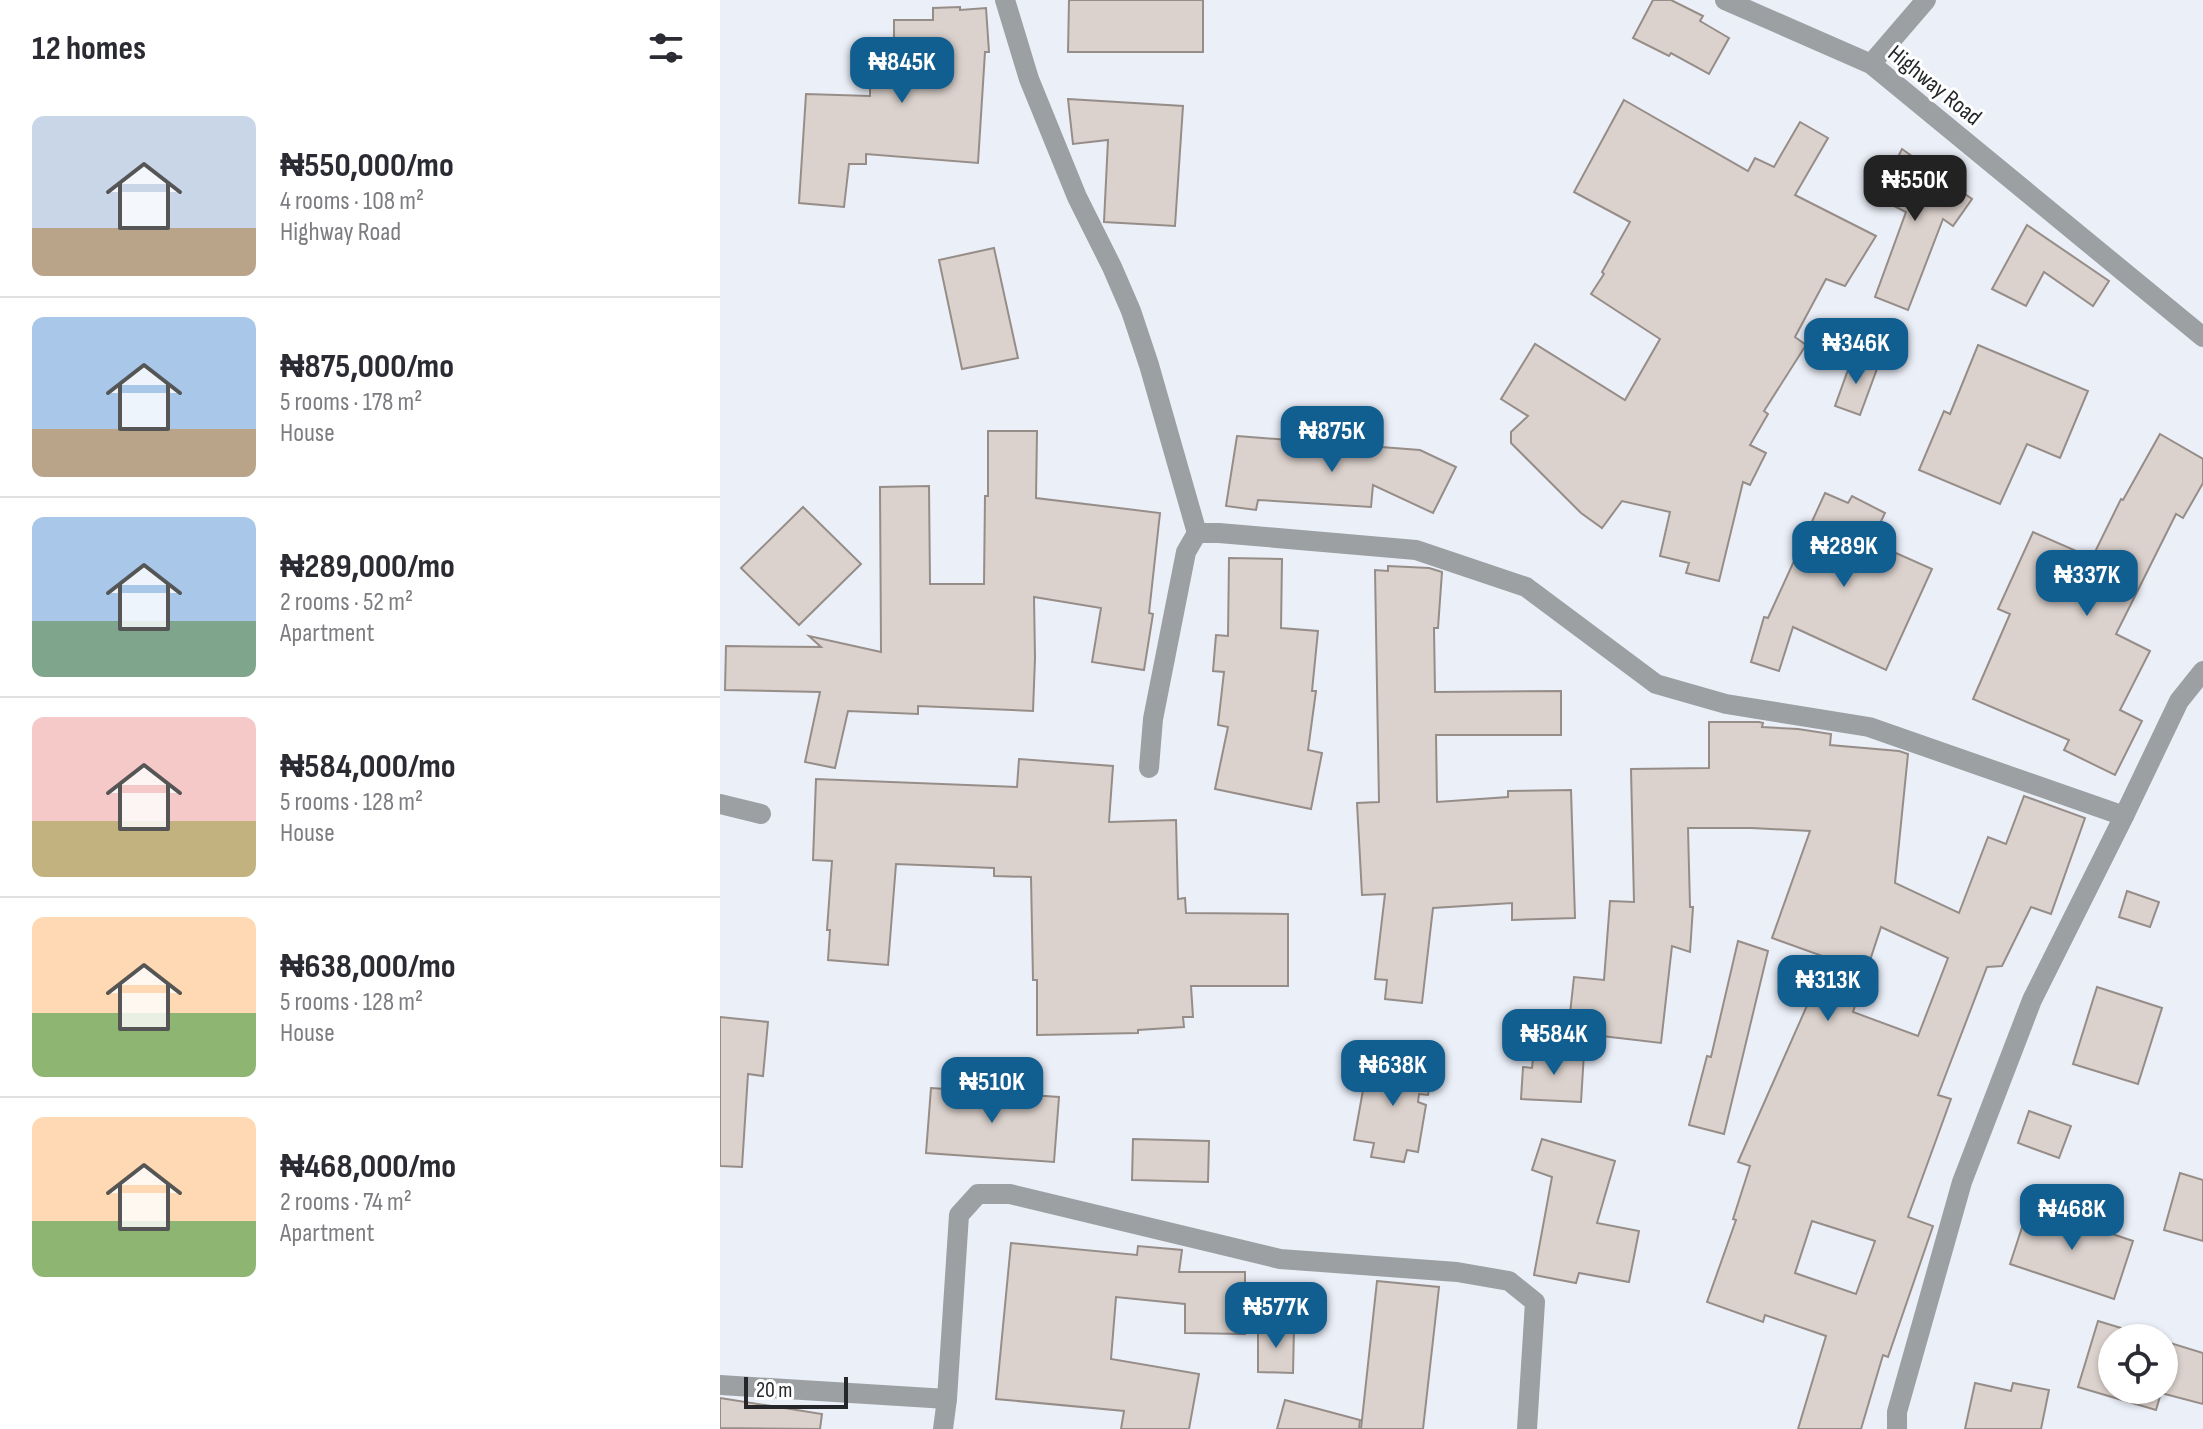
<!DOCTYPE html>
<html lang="en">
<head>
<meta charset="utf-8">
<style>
	body { margin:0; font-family:"Sofia Sans Condensed",sans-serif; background:#f2f2f3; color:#2b2b33; height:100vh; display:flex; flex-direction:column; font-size:30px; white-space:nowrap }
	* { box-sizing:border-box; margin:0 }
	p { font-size:26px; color:#7c7c81 }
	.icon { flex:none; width:44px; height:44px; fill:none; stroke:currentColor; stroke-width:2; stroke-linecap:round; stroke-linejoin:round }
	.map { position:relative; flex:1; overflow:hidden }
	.side { display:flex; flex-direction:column; background:#fff; width:720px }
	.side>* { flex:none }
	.buttons { position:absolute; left:1378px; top:1324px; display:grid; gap:16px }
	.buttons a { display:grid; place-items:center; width:80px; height:80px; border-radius:50%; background:#fff; box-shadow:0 2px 6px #0004; font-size:40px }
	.scale { position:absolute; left:24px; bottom:20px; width:104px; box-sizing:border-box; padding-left:8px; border:4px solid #25272a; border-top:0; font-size:22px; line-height:28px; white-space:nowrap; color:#25272a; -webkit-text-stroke:6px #fff; paint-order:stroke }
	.price { position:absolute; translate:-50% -68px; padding:0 18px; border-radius:16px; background:#115e91; color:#fff; font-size:26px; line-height:52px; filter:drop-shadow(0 2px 4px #0008) }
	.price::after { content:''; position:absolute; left:50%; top:48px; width:24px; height:18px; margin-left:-12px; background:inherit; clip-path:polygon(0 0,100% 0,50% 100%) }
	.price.on { background:#222; color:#fff }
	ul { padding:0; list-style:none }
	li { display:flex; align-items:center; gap:24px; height:200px; padding:0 32px }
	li+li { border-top:2px solid #e1e1e2 }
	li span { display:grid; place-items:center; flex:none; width:224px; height:160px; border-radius:12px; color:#555 }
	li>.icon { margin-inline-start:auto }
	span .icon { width:96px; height:96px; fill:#fffc; stroke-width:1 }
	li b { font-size:34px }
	h2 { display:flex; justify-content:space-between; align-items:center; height:96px; padding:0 32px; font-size:34px }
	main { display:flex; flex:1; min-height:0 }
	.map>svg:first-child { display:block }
	.building { fill:#dcd2cd; stroke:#968d88; stroke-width:2; fill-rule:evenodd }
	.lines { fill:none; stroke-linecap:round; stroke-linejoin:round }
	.minor { stroke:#9ca0a3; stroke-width:20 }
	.labels { text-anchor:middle; stroke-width:6; stroke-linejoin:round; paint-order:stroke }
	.street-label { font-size:24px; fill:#25272a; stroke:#fff }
</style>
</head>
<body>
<main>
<section class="side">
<h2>12 homes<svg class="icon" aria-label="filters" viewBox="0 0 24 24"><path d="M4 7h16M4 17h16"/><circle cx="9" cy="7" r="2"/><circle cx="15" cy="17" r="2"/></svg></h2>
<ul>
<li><span style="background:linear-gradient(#c9d6e8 70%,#b9a48a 0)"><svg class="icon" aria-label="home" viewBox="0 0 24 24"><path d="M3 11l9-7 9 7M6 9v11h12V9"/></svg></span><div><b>₦550,000/mo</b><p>4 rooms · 108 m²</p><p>Highway Road</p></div></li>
<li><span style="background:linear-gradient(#a9c7e8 70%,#b9a48a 0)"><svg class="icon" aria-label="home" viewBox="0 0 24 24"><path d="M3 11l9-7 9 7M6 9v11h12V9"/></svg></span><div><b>₦875,000/mo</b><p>5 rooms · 178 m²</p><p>House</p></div></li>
<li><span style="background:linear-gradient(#a9c7e8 65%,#7fa58c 0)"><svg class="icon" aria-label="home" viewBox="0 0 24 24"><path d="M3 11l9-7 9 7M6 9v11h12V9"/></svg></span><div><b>₦289,000/mo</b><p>2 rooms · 52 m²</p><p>Apartment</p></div></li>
<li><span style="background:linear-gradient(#f6c9c9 65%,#c2b280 0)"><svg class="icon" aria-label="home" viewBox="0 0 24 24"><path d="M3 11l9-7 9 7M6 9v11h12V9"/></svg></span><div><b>₦584,000/mo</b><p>5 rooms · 128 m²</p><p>House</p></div></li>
<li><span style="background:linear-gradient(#ffd9b3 60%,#8fb573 0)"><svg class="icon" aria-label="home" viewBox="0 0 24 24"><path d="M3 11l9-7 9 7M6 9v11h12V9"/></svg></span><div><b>₦638,000/mo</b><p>5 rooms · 128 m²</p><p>House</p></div></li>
<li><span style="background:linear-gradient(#ffd9b3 65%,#8fb573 0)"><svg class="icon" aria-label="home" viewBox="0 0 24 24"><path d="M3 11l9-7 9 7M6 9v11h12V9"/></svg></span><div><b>₦468,000/mo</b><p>2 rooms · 74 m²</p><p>Apartment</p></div></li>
</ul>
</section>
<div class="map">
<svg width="1483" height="1429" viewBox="0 0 1483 1429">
	<rect width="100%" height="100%" fill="#ebeff8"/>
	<g class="building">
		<path d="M349 0H483V52H348Z"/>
		<path d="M933 0H951L983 16 980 21 1009 38 989 74 951 53 949 56 913 38Z"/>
		<path d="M240 7V10L266 8 269 52H265L258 163 146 154V164H129L124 207 79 203 86 94 150 96V61H174V20H213V8Z"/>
		<path d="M348 99 463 106 455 226 384 222 388 140 353 144Z"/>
		<path d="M904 100 1028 171 1035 158 1054 167 1080 122 1108 138 1075 195 1156 236 1125 286 1106 279 1075 337 1086 345 1044 411 1048 414 1030 445 1046 453 1030 485 1023 482 999 581 966 573 969 563 940 556 950 512 902 501 882 528 861 513 791 443V432L808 416 781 399 815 344 905 400 940 339 871 294 884 274 882 272 910 222 854 192Z"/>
		<path d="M1182 149 1252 199 1233 226 1223 219 1188 310 1155 297 1186 212 1154 196 1175 156 1178 157Z"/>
		<path d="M1307 225 1389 281 1373 306 1324 272 1306 306 1272 289Z"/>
		<path d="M274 248 298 358 242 369 219 260Z"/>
		<path d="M1258 345 1368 391 1340 458 1307 444 1280 504 1199 470 1224 411 1230 414Z"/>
		<path d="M1133 356 1158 366 1140 415 1115 406Z"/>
		<path d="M268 431H317L316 498 440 513 429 613 433 614 424 670 372 662 381 608 314 597 315 658 313 711 198 706V714L128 711 115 768 85 762 100 692 5 690 6 646 101 647 89 636 161 652 160 487 209 486 210 584H264L265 496H268Z"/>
		<path d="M1440 434 1483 459V483L1463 518 1456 514 1396 634 1430 651 1400 710 1422 721 1395 775 1344 750 1349 740 1253 699 1290 614 1278 609 1313 532 1372 558 1401 499 1403 500Z"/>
		<path d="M517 436 700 450 736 467 713 513 653 485 651 507 538 500 536 510 506 506Z"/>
		<path d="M1105 493 1128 503 1132 496 1165 513 1151 542 1212 569 1166 670 1073 627 1059 671 1031 662 1044 617 1048 618Z"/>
		<path d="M83 507 141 564 79 625 21 568Z"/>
		<path d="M509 558 562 559 561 628 598 631 592 691H596L588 750 602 753 591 809 495 789 508 727 498 725 504 672 493 671 496 635 508 636Z"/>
		<path d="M668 566 709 568 722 572 718 628H714L715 692 841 691V735H716L717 802 788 797V791L851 790 855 918 792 920V903L713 908 702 1003 665 999 667 980 655 979 665 894 642 895 637 803 659 802 655 570 668 571Z"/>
		<path d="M989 722H1039L1043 723 1042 727 1078 729 1111 734 1110 745 1179 751 1188 754 1175 883 1239 913 1268 837 1286 844 1304 796 1365 818 1331 914 1311 907 1282 966 1267 967 1218 1095 1231 1099 1188 1217 1213 1226 1168 1357 1163 1355 1141 1429H1078L1106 1336 1045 1315 1043 1322 987 1302 1016 1220 1013 1219 1030 1166 1018 1162 1108 958 1052 938 1090 831 1032 828H968L970 907H973L970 952 952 946 941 1043 848 1032 854 977 884 980 890 901 914 902 911 769 989 768ZM1161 927 1228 958 1198 1036 1133 1012ZM1092 1221 1155 1241 1136 1294 1075 1273Z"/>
		<path d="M299 759 393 766 389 822 456 820 458 899 465 898 466 913 568 914V986H471L473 1017H463L464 1027 418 1030V1033L317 1035V980H313L311 877 274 876V868L176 864 168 965 108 960 110 930H107L112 861 93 860 96 779 297 787Z"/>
		<path d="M1407 891 1439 902 1430 927 1399 917Z"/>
		<path d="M1018 941 1048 951 1004 1134 969 1125 987 1056 991 1057Z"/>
		<path d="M1377 987 1442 1008 1418 1084 1353 1064Z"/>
		<path d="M0 1017 48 1022 43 1076 28 1074 22 1167 0 1166Z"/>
		<path d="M814 1050 864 1053 861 1102 801 1099 803 1067 812 1068Z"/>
		<path d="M649 1057 713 1068 708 1095 699 1094 698 1102 706 1105 698 1152 687 1150 684 1162 651 1157 654 1143 634 1140Z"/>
		<path d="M211 1088 339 1097 334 1162 206 1153Z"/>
		<path d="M1309 1111 1351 1126 1339 1158 1298 1143Z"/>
		<path d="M413 1139 489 1141 488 1182 412 1180Z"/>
		<path d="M822 1139 895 1161 877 1223 919 1231 909 1282 859 1273 856 1283 814 1275 832 1177 812 1170Z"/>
		<path d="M1460 1173 1483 1180V1241L1444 1230Z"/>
		<path d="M1309 1206 1413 1241 1394 1299 1290 1264Z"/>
		<path d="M291 1243 417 1255 418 1246 462 1250 459 1272H525V1334L465 1333V1304L396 1297 391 1359 479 1374 469 1429H401L404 1411 276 1399Z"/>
		<path d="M657 1281 719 1287 703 1429H641Z"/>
		<path d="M1378 1321 1434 1338H1392V1390H1444V1341L1483 1353V1404L1441 1393 1436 1410 1358 1387Z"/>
		<path d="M538 1327 574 1328 573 1373 538 1372Z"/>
		<path d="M1255 1383 1291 1391 1293 1383 1329 1390 1321 1429H1245Z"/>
		<path d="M0 1398 102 1414 100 1429 0 1428Z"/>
		<path d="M565 1400 640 1420 639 1429H557Z"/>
	</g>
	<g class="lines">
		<g class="minor">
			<path d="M285 0 309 79 357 197 392 267 411 311 429 365 477 533 466 552 433 719 429 768"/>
			<path d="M1005 0 1151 64 1483 337"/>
			<path d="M1151 64 1206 0"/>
			<path d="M477 533H499L696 550 806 587 936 684 1006 704 1149 727 1404 816"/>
			<path d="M0 804 41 814"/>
			<path d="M0 1385 227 1399"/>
			<path d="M223 1429 227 1399 239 1215 258 1194H290L560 1259 737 1272 789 1281 815 1302 807 1429"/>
			<path d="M1177 1429V1412L1242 1182 1312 1000 1404 816 1459 701 1483 671"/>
		</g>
	</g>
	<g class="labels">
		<g class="street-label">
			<text transform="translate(1215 85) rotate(39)" y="8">Highway Road</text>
		</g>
	</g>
</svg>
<div class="buttons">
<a><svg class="icon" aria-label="locate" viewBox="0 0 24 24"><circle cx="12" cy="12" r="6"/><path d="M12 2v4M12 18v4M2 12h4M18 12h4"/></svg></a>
</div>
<div class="scale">20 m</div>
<b class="price" style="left:182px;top:105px">₦845K</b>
<b class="price on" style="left:1195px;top:223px">₦550K</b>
<b class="price" style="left:1136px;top:386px">₦346K</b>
<b class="price" style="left:612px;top:474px">₦875K</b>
<b class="price" style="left:1124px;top:589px">₦289K</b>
<b class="price" style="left:1367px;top:618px">₦337K</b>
<b class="price" style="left:1108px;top:1023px">₦313K</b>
<b class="price" style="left:834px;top:1077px">₦584K</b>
<b class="price" style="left:673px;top:1108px">₦638K</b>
<b class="price" style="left:272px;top:1125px">₦510K</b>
<b class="price" style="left:1352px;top:1252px">₦468K</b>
<b class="price" style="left:556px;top:1350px">₦577K</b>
</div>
</main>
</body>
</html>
